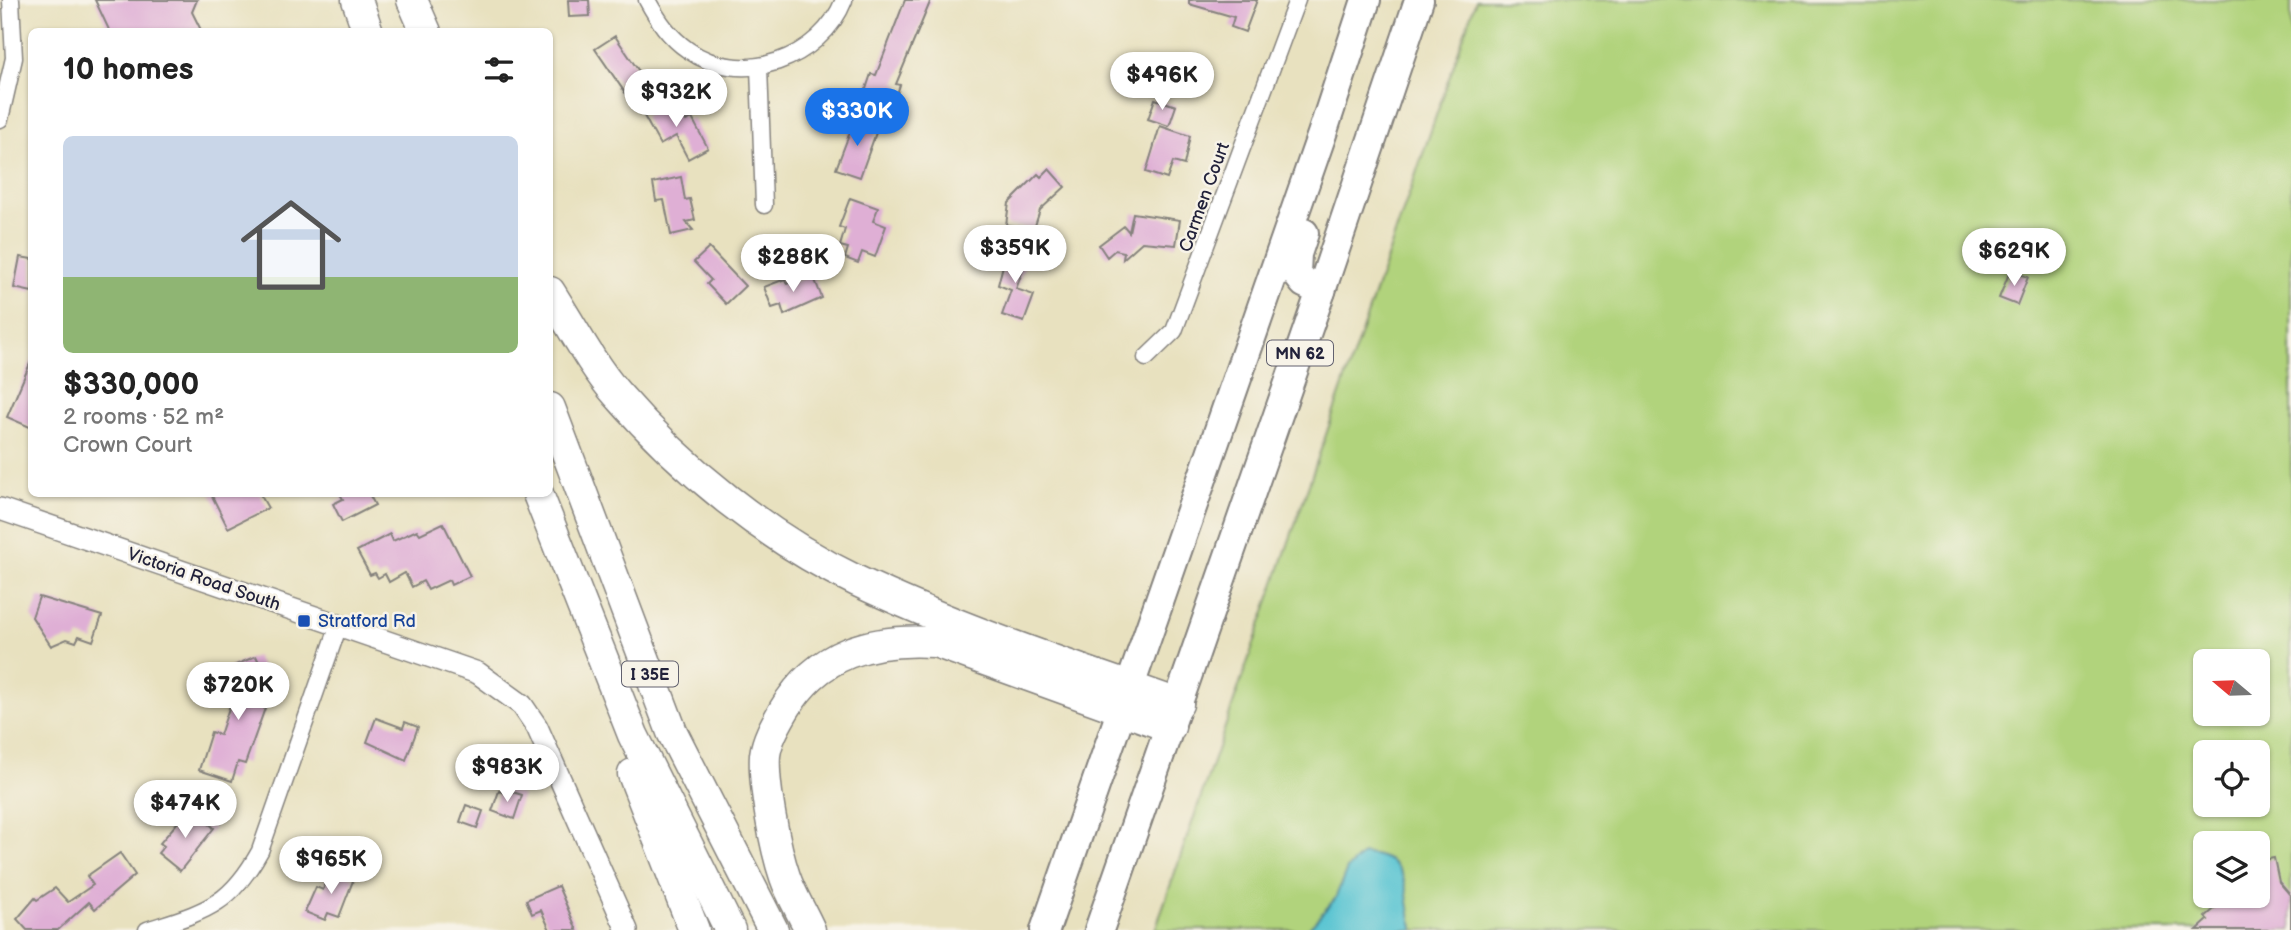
<!DOCTYPE html>
<html lang="en">
<head>
<meta charset="utf-8">
<style>
	body { margin:0; font-family:"Balsamiq Sans",sans-serif; background:#f6f6f6; color:#222; height:100vh; display:flex; flex-direction:column; font-size:26px; white-space:nowrap }
	* { box-sizing:border-box; margin:0 }
	p { font-size:23px; color:#767676 }
	.icon { flex:none; width:38px; height:38px; fill:none; stroke:currentColor; stroke-width:2; stroke-linecap:round; stroke-linejoin:round }
	.map { position:relative; flex:1; overflow:hidden }
	.side { position:absolute; left:28px; top:28px; width:525px; height:469px; display:flex; flex-direction:column; background:#fff; border-radius:10px; box-shadow:0 2px 5px #0004 }
	.side>* { flex:none }
	.needle { width:46px; rotate:289deg }
	.tools { position:absolute; left:2193px; top:649px; display:grid; gap:14px }
	.tools a { display:grid; place-items:center; width:77px; height:77px; border-radius:10px; background:#fff; box-shadow:0 2px 5px #0004; font-size:35px }
	.price { position:absolute; translate:-50% -60px; padding:0 16px; border-radius:24px; background:#fff; color:#222; font-size:23px; line-height:46px; filter:drop-shadow(0 2px 4px #0008) }
	.price::after { content:''; position:absolute; left:50%; top:42px; width:21px; height:16px; margin-left:-10px; background:inherit; clip-path:polygon(0 0,100% 0,50% 100%) }
	.price.on { background:#1a73e8; color:#fff }
	ul { padding:0; list-style:none }
	li { display:grid; align-content:center; gap:14px; height:371px; padding:0 35px }
	li span { display:grid; place-items:center; height:217px; border-radius:10px; color:#555 }
	li>.icon { margin-inline-start:auto }
	span .icon { width:126px; height:126px; fill:#fffc; stroke-width:1 }
	li b { font-size:30px }
	h2 { display:flex; justify-content:space-between; align-items:center; height:84px; padding:0 35px; font-size:30px }
	.map>svg:first-child { display:block }
	.grass { fill:#b1d37b; stroke:#6a7a5b; stroke-width:2; fill-rule:evenodd }
	.water { fill:#58c4d2; stroke:#3d7386; stroke-width:2 }
	.building { fill:#dfafd5 }
	.lines { fill:none; stroke-linecap:round; stroke-linejoin:round }
	.minor-casing { stroke:#85827d; stroke-width:19 }
	.tertiary-casing { stroke:#85827d; stroke-width:24 }
	.trunk-casing { stroke:#85827d; stroke-width:32 }
	.motorway-casing { stroke:#85827d; stroke-width:33 }
	.minor { stroke:#fff; stroke-width:16 }
	.tertiary { stroke:#fff; stroke-width:21 }
	.trunk { stroke:#fff; stroke-width:28 }
	.motorway { stroke:#fff; stroke-width:30 }
	.transit-dot { fill:#1a4fb4; stroke:#f7f3e8; stroke-width:2.5 }
	.labels { text-anchor:middle; stroke-width:5; stroke-linejoin:round; paint-order:stroke }
	.shield { fill:#f7f3e8; stroke:#62616f; stroke-width:2 }
	.shield-label { font-size:16px; font-weight:bold; fill:#22223b }
	.street-label { font-size:18px; fill:#22223b; stroke:#f7f3e8 }
	.transit-label { font-size:18px; fill:#164399; stroke:#f7f3e8; text-anchor:start }
</style>
</head>
<body>
<div class="map">
<svg width="2291" height="930" viewBox="0 0 2291 930">
	<rect width="100%" height="100%" fill="#f7f3e8"/>
	<filter id="ink" filterUnits="userSpaceOnUse"><feTurbulence type="fractalNoise" baseFrequency=".0143" numOctaves="2"/><feDisplacementMap in="SourceGraphic" scale="14" xChannelSelector="R" yChannelSelector="G"/><feConvolveMatrix kernelMatrix="1 2 1 2 8 2 1 2 1" color-interpolation-filters="sRGB"/></filter>
	<filter id="wash" filterUnits="userSpaceOnUse"><feTurbulence type="fractalNoise" baseFrequency=".00686" numOctaves="4" result="noise"/><feDisplacementMap in="SourceGraphic" scale="28" xChannelSelector="R" yChannelSelector="G"/><feGaussianBlur stdDeviation="1.57" result="paint"/><feColorMatrix in="noise" values="0 0 0 0 0 0 0 0 0 0 0 0 0 0 0 0 0 1.4 0 .05"/><feComposite in="paint" operator="in"/></filter>
	<g filter="url(#wash)">
		<rect width="100%" height="100%" fill="#e8e1bf"/>
		<path class="grass" d="M1476 0H2291V930H1155ZM2205 662H2258V714H2205ZM2205 752H2258V805H2205ZM2205 844H2258V896H2205Z"/>
		<path class="water" d="M1363 854C1416 856 1402 896 1414 930H1307L1335 899 1347 869Z"/>
		<g id="blocks">
			<g class="building">
				<path d="M95 0H197L192 12 202 32H110Z"/>
				<path d="M568 0H589L590 16 569 17Z"/>
				<path d="M905 0H931L896 84 900 85 894 103 865 92 871 74 876 75Z"/>
				<path d="M1189 0H1257L1245 32 1231 27 1234 17 1189 4Z"/>
				<path d="M615 36 647 83 628 97 595 49Z"/>
				<path d="M1155 99 1176 106 1169 126 1148 119Z"/>
				<path d="M676 102 686 121 692 118 708 148 688 159 676 136 660 145 644 116Z"/>
				<path d="M855 119 878 127 860 177 836 169Z"/>
				<path d="M1160 126 1190 136 1184 165 1173 162 1167 179 1146 172Z"/>
				<path d="M1049 169 1065 187 1040 210 1034 229 1006 225 1009 203 1038 174 1041 177Z"/>
				<path d="M681 177 685 200 690 199 695 220 686 222 693 230 671 235 664 200 656 201 653 183Z"/>
				<path d="M850 198 878 208 873 221 886 226 875 257 862 252 858 263 845 258 848 248 840 246 845 229 839 227Z"/>
				<path d="M1133 213 1180 220 1176 245 1142 242 1123 259 1124 252 1115 250 1107 257 1099 245 1124 226 1129 232Z"/>
				<path d="M1008 246 1029 253 1016 289 1034 295 1024 322 1002 315 1011 290 998 285Z"/>
				<path d="M709 248 745 286 726 304 707 284 711 280 694 262Z"/>
				<path d="M20 257 32 259V292L14 288Z"/>
				<path d="M2010 271 2028 277 2017 305 1999 298Z"/>
				<path d="M813 275 822 298 784 315 781 305 772 308 764 287 785 279 787 284Z"/>
				<path d="M32 359V428L7 417Z"/>
				<path d="M211 494H260L268 508 228 528Z"/>
				<path d="M340 494H369L375 505 342 522 333 504 343 499Z"/>
				<path d="M443 523 470 576 451 585 449 580 428 590 423 581 412 587 405 573 389 582 385 574 378 578 375 573 370 575 357 551 390 534 393 541 417 530 420 534Z"/>
				<path d="M39 597 102 616 93 641 79 636 76 642 67 639 51 646 32 617Z"/>
				<path d="M256 656 267 679 262 694 269 697 245 764 238 762 232 781 199 770 211 732 220 735 238 681 229 668Z"/>
				<path d="M376 718 403 728 405 722 418 727 406 760 367 742Z"/>
				<path d="M506 790 522 795 514 819 492 811 499 791 505 793Z"/>
				<path d="M466 805 483 811 477 828 460 822Z"/>
				<path d="M193 810 214 828 180 871 158 853 164 846 160 843 183 816 186 818Z"/>
				<path d="M120 853 135 875 95 909 89 902 58 930H27L17 919 35 898 37 900 55 888 68 902 93 885 87 876Z"/>
				<path d="M2274 858 2279 882 2291 896V930H2197L2208 920 2205 917 2229 896H2258V861Z"/>
				<path d="M332 868 354 878 339 917 328 913 325 920 305 912 316 887 323 890Z"/>
				<path d="M558 886 577 930H550L541 910 532 914 526 900Z"/>
			</g>
		</g>
	</g>
	<g filter="url(#ink)">
		<use href="#blocks" fill-opacity="0" stroke="#85827d" stroke-width="2"/>
		<g class="lines">
			<defs>
				<g id="minor">
					<path d="M647 0C658 20 669 37 688 50 742 88 821 59 844 0"/>
					<path d="M759 67 764 205"/>
					<path d="M0 119 14 58 11 0"/>
					<path d="M1146 358 1174 331 1297 0"/>
					<path d="M147 930C205 911 229 907 260 851L339 625"/>
				</g>
				<path id="tertiary" d="M0 509 478 673 522 705 537 727 627 930"/>
				<g id="trunk">
					<path d="M1304 233 1297 254 1296 273 1304 283 1321 291"/>
					<path d="M1045 930 1322 134 1366 0"/>
					<path d="M1099 930 1321 291 1419 0"/>
				</g>
				<g id="motorway">
					<path d="M357 0 368 32"/>
					<path d="M412 0 426 32"/>
					<path d="M550 292C571 325 591 364 617 394 682 469 767 538 857 581 960 630 1071 666 1178 704"/>
					<path d="M550 408 672 732 773 930"/>
					<path d="M538 494 633 735 730 930"/>
					<path d="M633 774 694 930"/>
					<path d="M810 930C802 912 791 895 785 877 775 848 763 784 765 755 767 739 776 724 784 710 818 652 872 638 935 642L1170 727"/>
				</g>
			</defs>
			<use href="#minor" class="minor-casing"/>
			<use href="#tertiary" class="tertiary-casing"/>
			<use href="#trunk" class="trunk-casing"/>
			<use href="#motorway" class="motorway-casing"/>
			<use href="#minor" class="minor"/>
			<use href="#tertiary" class="tertiary"/>
			<use href="#trunk" class="trunk"/>
			<use href="#motorway" class="motorway"/>
		</g>
	</g>
	<rect class="transit-dot" x="297" y="614" width="14" height="14" rx="3.5"/>
	<g class="labels">
		<g class="shield">
			<rect x="1267" y="340.5" width="66" height="25" rx="5"/>
			<rect x="622" y="661.5" width="56" height="25" rx="5"/>
		</g>
		<g class="shield-label">
			<text x="1300" y="359">MN 62</text>
			<text x="650" y="680">I 35E</text>
		</g>
		<g class="street-label">
			<text transform="translate(1204 197) rotate(-70)" y="6">Carmen Court</text>
			<text transform="translate(204 579) rotate(19)" y="6">Victoria Road South</text>
		</g>
		<g class="transit-label">
			<text x="318" y="627">Stratford Rd</text>
		</g>
	</g>
</svg>
<div class="tools">
<a><svg class="needle" viewBox="-14 -14 28 28"><path d="M0-13l5 13h-10z" fill="#e53935"/><path d="M0 13l5-13h-10z" fill="#767676"/></svg></a>
<a><svg class="icon" aria-label="locate" viewBox="0 0 24 24"><circle cx="12" cy="12" r="6"/><path d="M12 2v4M12 18v4M2 12h4M18 12h4"/></svg></a>
<a><svg class="icon" aria-label="layers" viewBox="0 0 24 24"><path d="M12 4l9 5-9 5-9-5zM3 14l9 5 9-5"/></svg></a>
</div>
<b class="price" style="left:1162px;top:112px">$496K</b>
<b class="price" style="left:676px;top:129px">$932K</b>
<b class="price on" style="left:857px;top:148px">$330K</b>
<b class="price" style="left:1015px;top:285px">$359K</b>
<b class="price" style="left:2014px;top:288px">$629K</b>
<b class="price" style="left:793px;top:294px">$288K</b>
<b class="price" style="left:238px;top:722px">$720K</b>
<b class="price" style="left:507px;top:804px">$983K</b>
<b class="price" style="left:185px;top:840px">$474K</b>
<b class="price" style="left:331px;top:896px">$965K</b>
<section class="side">
<h2>10 homes<svg class="icon" aria-label="filters" viewBox="0 0 24 24"><path d="M4 7h16M4 17h16"/><circle cx="9" cy="7" r="2"/><circle cx="15" cy="17" r="2"/></svg></h2>
<ul>
<li><span style="background:linear-gradient(#c9d6e8 65%,#8fb573 0)"><svg class="icon" aria-label="home" viewBox="0 0 24 24"><path d="M3 11l9-7 9 7M6 9v11h12V9"/></svg></span><div><b>$330,000</b><p>2 rooms · 52 m²</p><p>Crown Court</p></div></li>
</ul>
</section>
</div>
</body>
</html>
